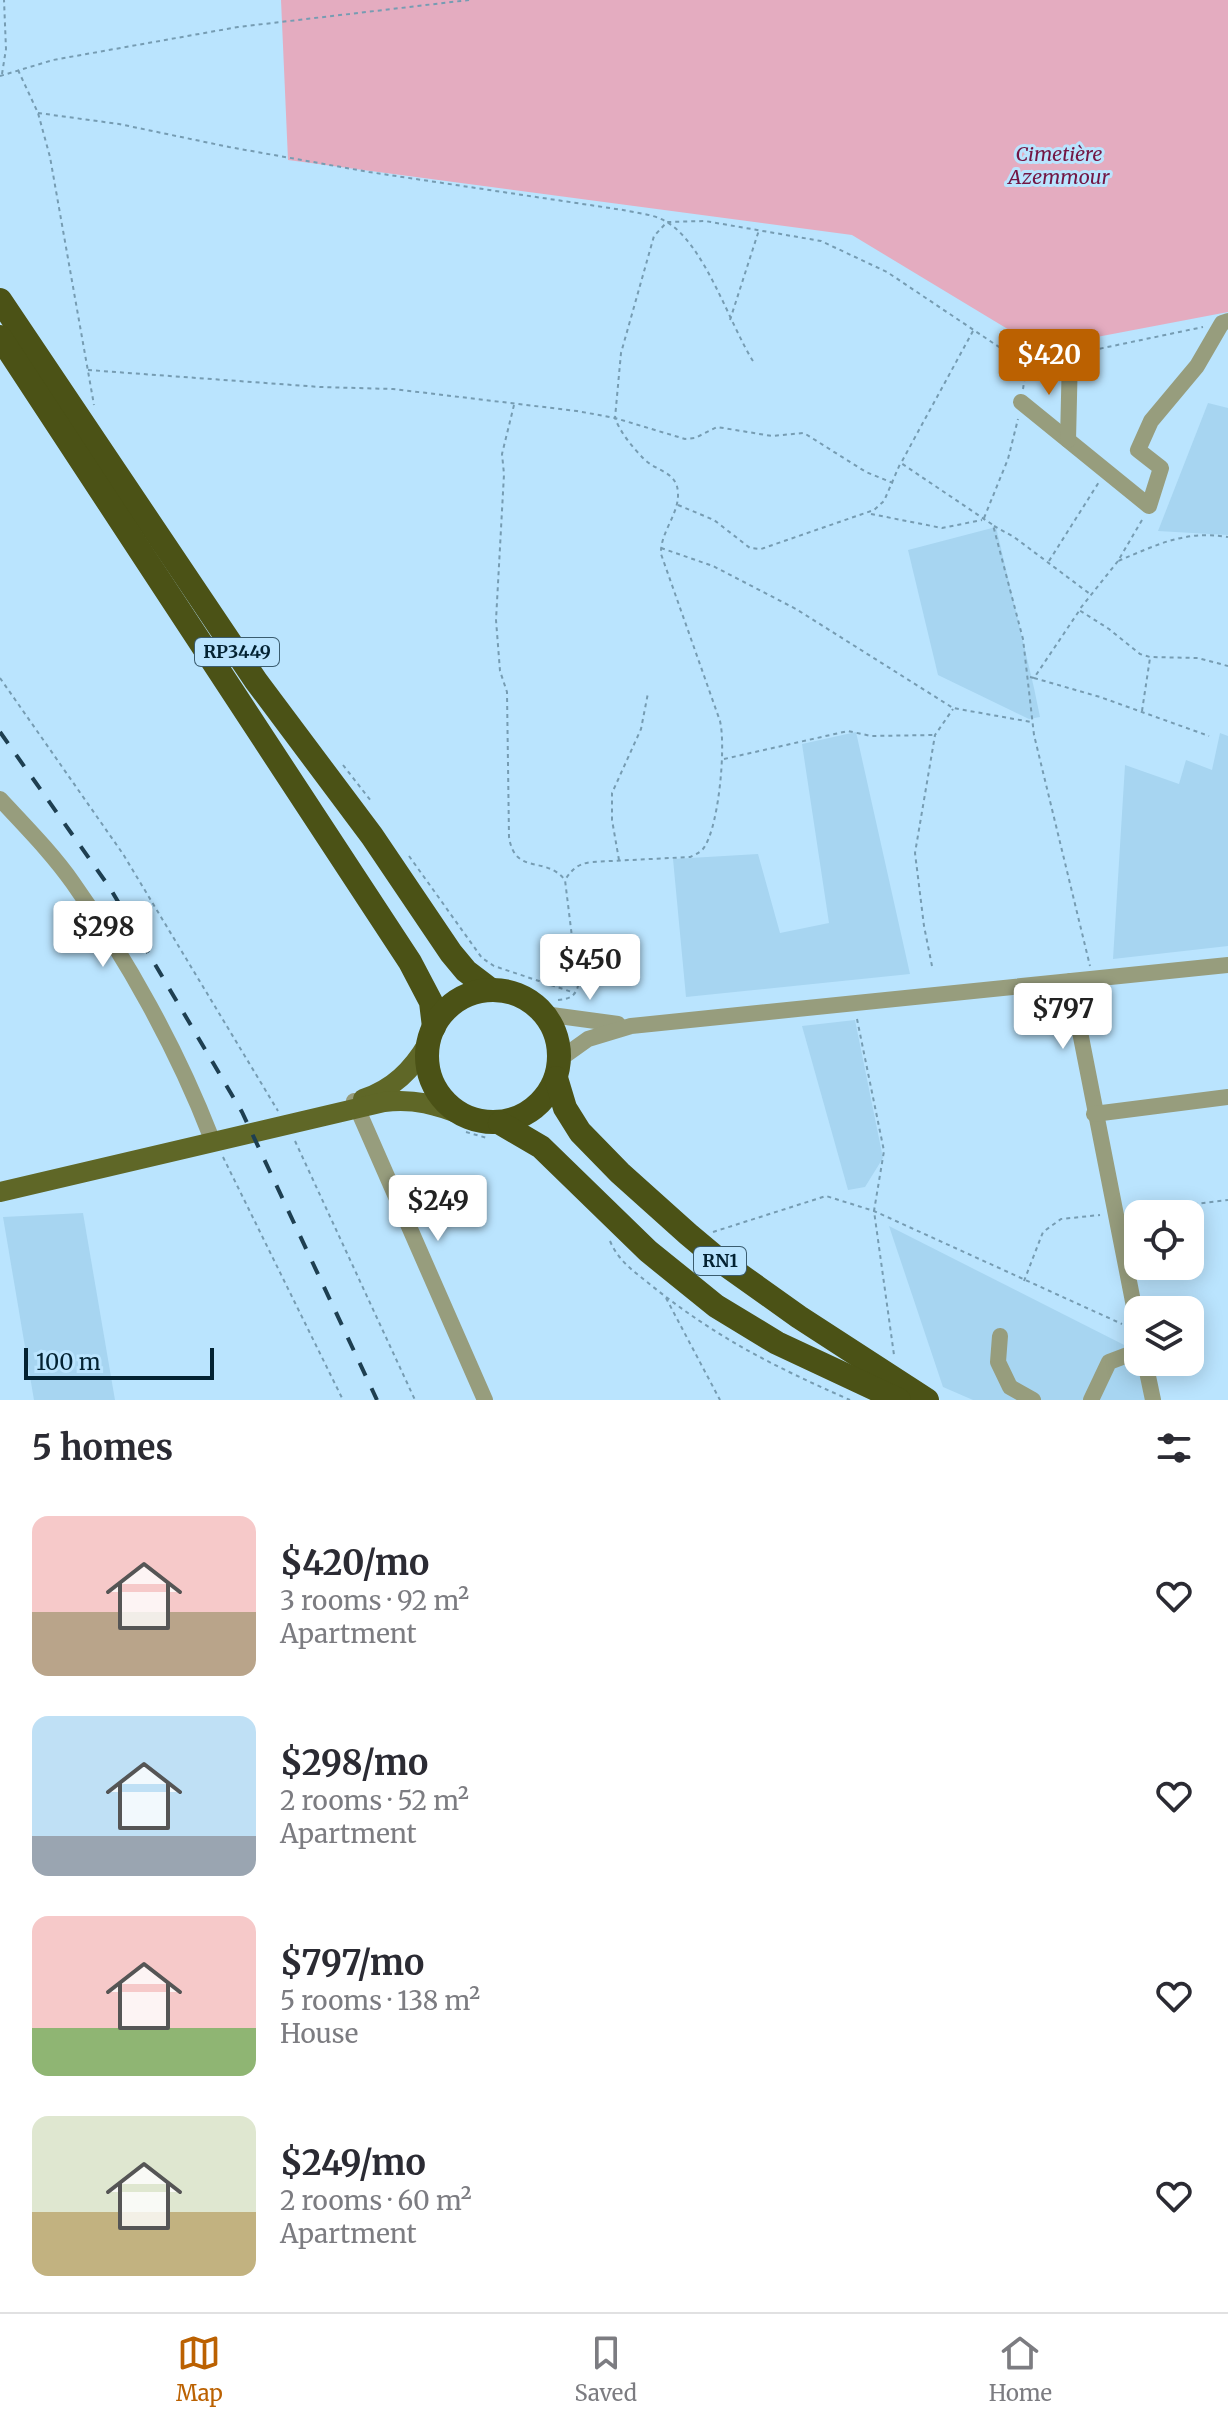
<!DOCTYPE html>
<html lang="en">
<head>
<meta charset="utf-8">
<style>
	body { margin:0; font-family:Merriweather,serif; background:#f7f7f7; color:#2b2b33; height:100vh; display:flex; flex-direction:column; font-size:30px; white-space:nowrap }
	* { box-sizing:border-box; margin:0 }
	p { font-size:26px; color:#7c7c81 }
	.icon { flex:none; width:44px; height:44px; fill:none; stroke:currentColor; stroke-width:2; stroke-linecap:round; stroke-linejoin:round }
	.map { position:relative; height:1400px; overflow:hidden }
	.side { display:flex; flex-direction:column; background:#fff; flex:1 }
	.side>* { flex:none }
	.tools { position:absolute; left:1124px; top:1200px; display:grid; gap:16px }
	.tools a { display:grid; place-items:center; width:80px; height:80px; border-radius:16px; background:#fff; box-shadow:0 4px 20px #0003; font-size:40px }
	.scale { position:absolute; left:24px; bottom:20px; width:190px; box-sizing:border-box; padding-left:8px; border:4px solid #032232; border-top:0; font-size:22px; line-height:28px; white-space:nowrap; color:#032232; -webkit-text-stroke:6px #bae4fe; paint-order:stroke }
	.price { position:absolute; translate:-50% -68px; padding:0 18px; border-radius:8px; background:#fff; color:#222; font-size:26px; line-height:52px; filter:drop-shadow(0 2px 4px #0008) }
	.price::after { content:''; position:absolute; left:50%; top:48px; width:24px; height:18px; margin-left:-12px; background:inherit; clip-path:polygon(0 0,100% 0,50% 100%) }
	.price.current { background:#bb6101; color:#fff }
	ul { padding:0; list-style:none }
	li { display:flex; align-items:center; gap:24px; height:200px; padding:0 32px }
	li span { display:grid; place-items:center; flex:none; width:224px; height:160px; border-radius:16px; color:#555 }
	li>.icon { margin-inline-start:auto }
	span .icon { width:96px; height:96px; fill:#fffc; stroke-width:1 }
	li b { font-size:34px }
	h2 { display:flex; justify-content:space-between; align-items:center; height:96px; padding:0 32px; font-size:34px }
	.menu { display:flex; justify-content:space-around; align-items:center; height:112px; border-top:2px solid #e1e1e2; background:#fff; font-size:22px; color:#7c7c81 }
	.menu a { display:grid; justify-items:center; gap:4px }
	.menu .current { color:#bb6101 }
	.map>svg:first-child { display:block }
	.built { fill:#a7d5f1 }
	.green { fill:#e4acc0 }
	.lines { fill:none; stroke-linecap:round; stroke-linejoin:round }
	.path { stroke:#769cb2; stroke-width:2; stroke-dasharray:4 4; stroke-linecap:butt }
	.minor { stroke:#979d7d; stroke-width:16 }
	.major { stroke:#5f6727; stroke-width:20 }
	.highway { stroke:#4b5216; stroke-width:24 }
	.rail { stroke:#1e3f51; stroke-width:4; stroke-dasharray:14 14; stroke-linecap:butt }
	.labels { text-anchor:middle; stroke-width:6; stroke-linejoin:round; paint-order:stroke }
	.shield { fill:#bae4fe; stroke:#3a5c6f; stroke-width:2 }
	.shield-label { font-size:18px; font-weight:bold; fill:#032232 }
	.park-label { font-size:20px; font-style:italic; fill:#731644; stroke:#bae4fe }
</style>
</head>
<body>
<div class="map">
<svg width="1228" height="1400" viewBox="0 0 1228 1400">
	<rect width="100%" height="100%" fill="#bae4fe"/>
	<g class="built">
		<path d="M1208 403 1228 408V535L1158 531Z"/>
		<path d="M996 527 1034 688 1040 717 1029 719 938 675 908 550Z"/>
		<path d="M856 732 910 974 686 997 673 859 758 854 780 933 829 923 802 744Z"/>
		<path d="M1220 733 1228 736V946L1113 959 1125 765 1179 784 1186 760 1212 770Z"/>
		<path d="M855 1020 883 1158 865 1187 848 1190 802 1026Z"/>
		<path d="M83 1213 115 1400H34L3 1217Z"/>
		<path d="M889 1226 1138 1352 1151 1400H973L943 1387Z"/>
	</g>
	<path class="green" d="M281 0H1228V312L1039 348 852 235 288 160Z"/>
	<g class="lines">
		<g class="path">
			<path d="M18 70 38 113 50 157 94 405"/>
			<path d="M2 74 6 49 4 0"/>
			<path d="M0 76 53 60 238 27 469 0"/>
			<path d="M38 113 119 124 229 147 369 172 623 210C636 213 653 214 665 221 704 242 729 323 753 361"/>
			<path d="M730 320 759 230"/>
			<path d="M973 331 901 463 993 525 1023 639 1034 735 1090 966"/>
			<path d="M1084 352 1203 327"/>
			<path d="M88 370 320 387 393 389 577 411 615 418 685 439 695 438 717 427 772 436 804 433 866 472 893 483"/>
			<path d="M1023 389 1027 363"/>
			<path d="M514 405 502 454 504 474 496 620 500 671 507 692 509 837C515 876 545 855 565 880"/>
			<path d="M678 505 714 520 750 548 761 549 874 510 884 501 900 464"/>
			<path d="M871 514 942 528 982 520"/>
			<path d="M984 518 1008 459 1018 419"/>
			<path d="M1142 520 1118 561C1157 545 1184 530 1228 537"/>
			<path d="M994 526 1014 537 1090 594"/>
			<path d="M661 548 713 566 796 609 953 708 1031 722"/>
			<path d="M1049 561 1099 482"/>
			<path d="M1118 561 1079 610 1109 629 1140 654 1150 657 1198 658 1228 666"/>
			<path d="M1030 677 1034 678 1079 611"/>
			<path d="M0 678 123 854 278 1111"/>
			<path d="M1034 678 1100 697 1209 736"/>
			<path d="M1142 711 1150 658"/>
			<path d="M724 759 848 731 871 736 933 735"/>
			<path d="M343 765 371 801"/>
			<path d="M409 856 482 958 494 966 575 993"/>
			<path d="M619 860 612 820V793L641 729 648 693"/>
			<path d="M932 966 924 926 915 853 935 735 953 709"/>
			<path d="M558 1000C569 999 575 997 578 986L565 880C572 869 578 864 591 862L690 857C696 854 702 852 705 846 719 823 726 747 720 721L661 554C660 532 679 515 678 493 677 471 657 472 644 459 633 448 620 432 615 418L621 353 654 236 667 222 705 221 821 241 887 272 1014 357 1027 362 1054 358"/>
			<path d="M857 1019 884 1151 874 1211 894 1355"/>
			<path d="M466 1132 487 1138"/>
			<path d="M295 1141 415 1400"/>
			<path d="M223 1157 343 1400"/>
			<path d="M1130 1212 1228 1200"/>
			<path d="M713 1232 826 1196 874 1211 1122 1324"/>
			<path d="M610 1241C619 1262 635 1272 652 1286 717 1338 775 1367 850 1400"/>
			<path d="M1024 1281 1043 1232 1061 1219 1100 1215"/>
			<path d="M666 1298 720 1400"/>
		</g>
		<g class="minor">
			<path d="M1021 402 1149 506 1161 468 1138 450 1151 421 1197 366 1222 323 1228 321"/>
			<path d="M1068 440 1070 355"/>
			<path d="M0 799C25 826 52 853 73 883 127 959 177 1049 211 1137"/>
			<path d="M1070 981 1138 1327"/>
			<path d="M544 1014 618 1024"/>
			<path d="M560 1059 588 1039 631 1026 1228 965"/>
			<path d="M354 1101 485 1400"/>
			<path d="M1094 1114 1228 1097"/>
			<path d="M1000 1336 998 1362 1010 1387 1033 1400"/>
			<path d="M1145 1362 1153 1400"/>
			<path d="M1091 1400 1109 1362 1138 1351"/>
		</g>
		<g class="major">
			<path d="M363 1099C393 1089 412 1070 428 1043"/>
			<path d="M0 1192 384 1102C414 1098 437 1105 465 1116"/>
		</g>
		<g class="highway">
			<path d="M0 300 256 681 372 836 451 953 466 971 491 990"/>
			<path d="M0 337 410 962 431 1002 434 1027"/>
			<circle cx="493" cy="1056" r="66"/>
			<path d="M556 1078 565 1108 580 1132 620 1173 688 1234 719 1260 799 1317 927 1400"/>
			<path d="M500 1123 541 1147 648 1251 716 1306 777 1343 899 1400"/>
		</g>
		<path class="rail" d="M0 732 110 888 242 1112 377 1400"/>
	</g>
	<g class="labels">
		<g class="shield">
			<rect x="195" y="638" width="84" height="28" rx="6"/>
			<rect x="694" y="1247" width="52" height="28" rx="6"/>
		</g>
		<g class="shield-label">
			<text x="237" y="658">RP3449</text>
			<text x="720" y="1267">RN1</text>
		</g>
		<g class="park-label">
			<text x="1059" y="161">Cimetière<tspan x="1059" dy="23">Azemmour</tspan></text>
		</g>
	</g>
</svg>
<div class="tools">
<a><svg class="icon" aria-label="locate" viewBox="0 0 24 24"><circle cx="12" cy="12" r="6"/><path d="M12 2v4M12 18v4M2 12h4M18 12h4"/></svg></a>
<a><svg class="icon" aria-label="layers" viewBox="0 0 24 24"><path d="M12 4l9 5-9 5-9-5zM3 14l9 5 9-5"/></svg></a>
</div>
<div class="scale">100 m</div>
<b class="price current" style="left:1049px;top:397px">$420</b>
<b class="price" style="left:103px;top:969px">$298</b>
<b class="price" style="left:590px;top:1002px">$450</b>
<b class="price" style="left:1063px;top:1051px">$797</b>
<b class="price" style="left:438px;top:1243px">$249</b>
</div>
<section class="side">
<h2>5 homes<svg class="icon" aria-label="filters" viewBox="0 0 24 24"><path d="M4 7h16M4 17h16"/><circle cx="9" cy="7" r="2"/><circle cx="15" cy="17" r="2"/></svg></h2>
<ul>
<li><span style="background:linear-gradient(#f6c9c9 60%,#b9a48a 0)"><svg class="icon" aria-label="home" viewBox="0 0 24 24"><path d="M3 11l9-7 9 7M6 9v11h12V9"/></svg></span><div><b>$420/mo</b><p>3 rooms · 92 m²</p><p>Apartment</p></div><svg class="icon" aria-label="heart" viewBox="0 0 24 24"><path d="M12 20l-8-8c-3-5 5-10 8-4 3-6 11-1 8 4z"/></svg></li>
<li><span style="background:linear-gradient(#bfe0f5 75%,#9aa5b1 0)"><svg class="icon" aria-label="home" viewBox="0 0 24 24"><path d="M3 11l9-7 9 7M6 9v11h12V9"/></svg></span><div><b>$298/mo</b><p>2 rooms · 52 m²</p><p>Apartment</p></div><svg class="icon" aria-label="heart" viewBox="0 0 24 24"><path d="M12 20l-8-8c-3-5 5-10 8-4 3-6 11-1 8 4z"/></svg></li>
<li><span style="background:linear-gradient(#f6c9c9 70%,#8fb573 0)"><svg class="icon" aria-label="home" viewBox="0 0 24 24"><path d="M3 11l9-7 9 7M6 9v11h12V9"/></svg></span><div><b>$797/mo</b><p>5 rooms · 138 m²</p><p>House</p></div><svg class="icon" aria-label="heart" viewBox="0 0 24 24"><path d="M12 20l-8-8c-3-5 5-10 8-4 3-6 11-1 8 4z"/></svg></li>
<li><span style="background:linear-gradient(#dfe7d0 60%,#c2b280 0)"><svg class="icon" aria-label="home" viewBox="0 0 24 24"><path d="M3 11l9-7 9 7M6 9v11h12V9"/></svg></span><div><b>$249/mo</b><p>2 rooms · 60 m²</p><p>Apartment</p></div><svg class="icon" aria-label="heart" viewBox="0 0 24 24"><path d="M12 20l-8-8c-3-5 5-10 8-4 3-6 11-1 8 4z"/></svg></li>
</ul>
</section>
<nav class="menu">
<a class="current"><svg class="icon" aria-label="map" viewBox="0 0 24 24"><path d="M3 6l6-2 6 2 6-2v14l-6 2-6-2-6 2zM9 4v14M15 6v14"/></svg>Map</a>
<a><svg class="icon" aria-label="saved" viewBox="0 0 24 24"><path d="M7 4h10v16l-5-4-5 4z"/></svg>Saved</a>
<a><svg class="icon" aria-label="home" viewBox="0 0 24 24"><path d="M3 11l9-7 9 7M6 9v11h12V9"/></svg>Home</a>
</nav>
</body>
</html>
